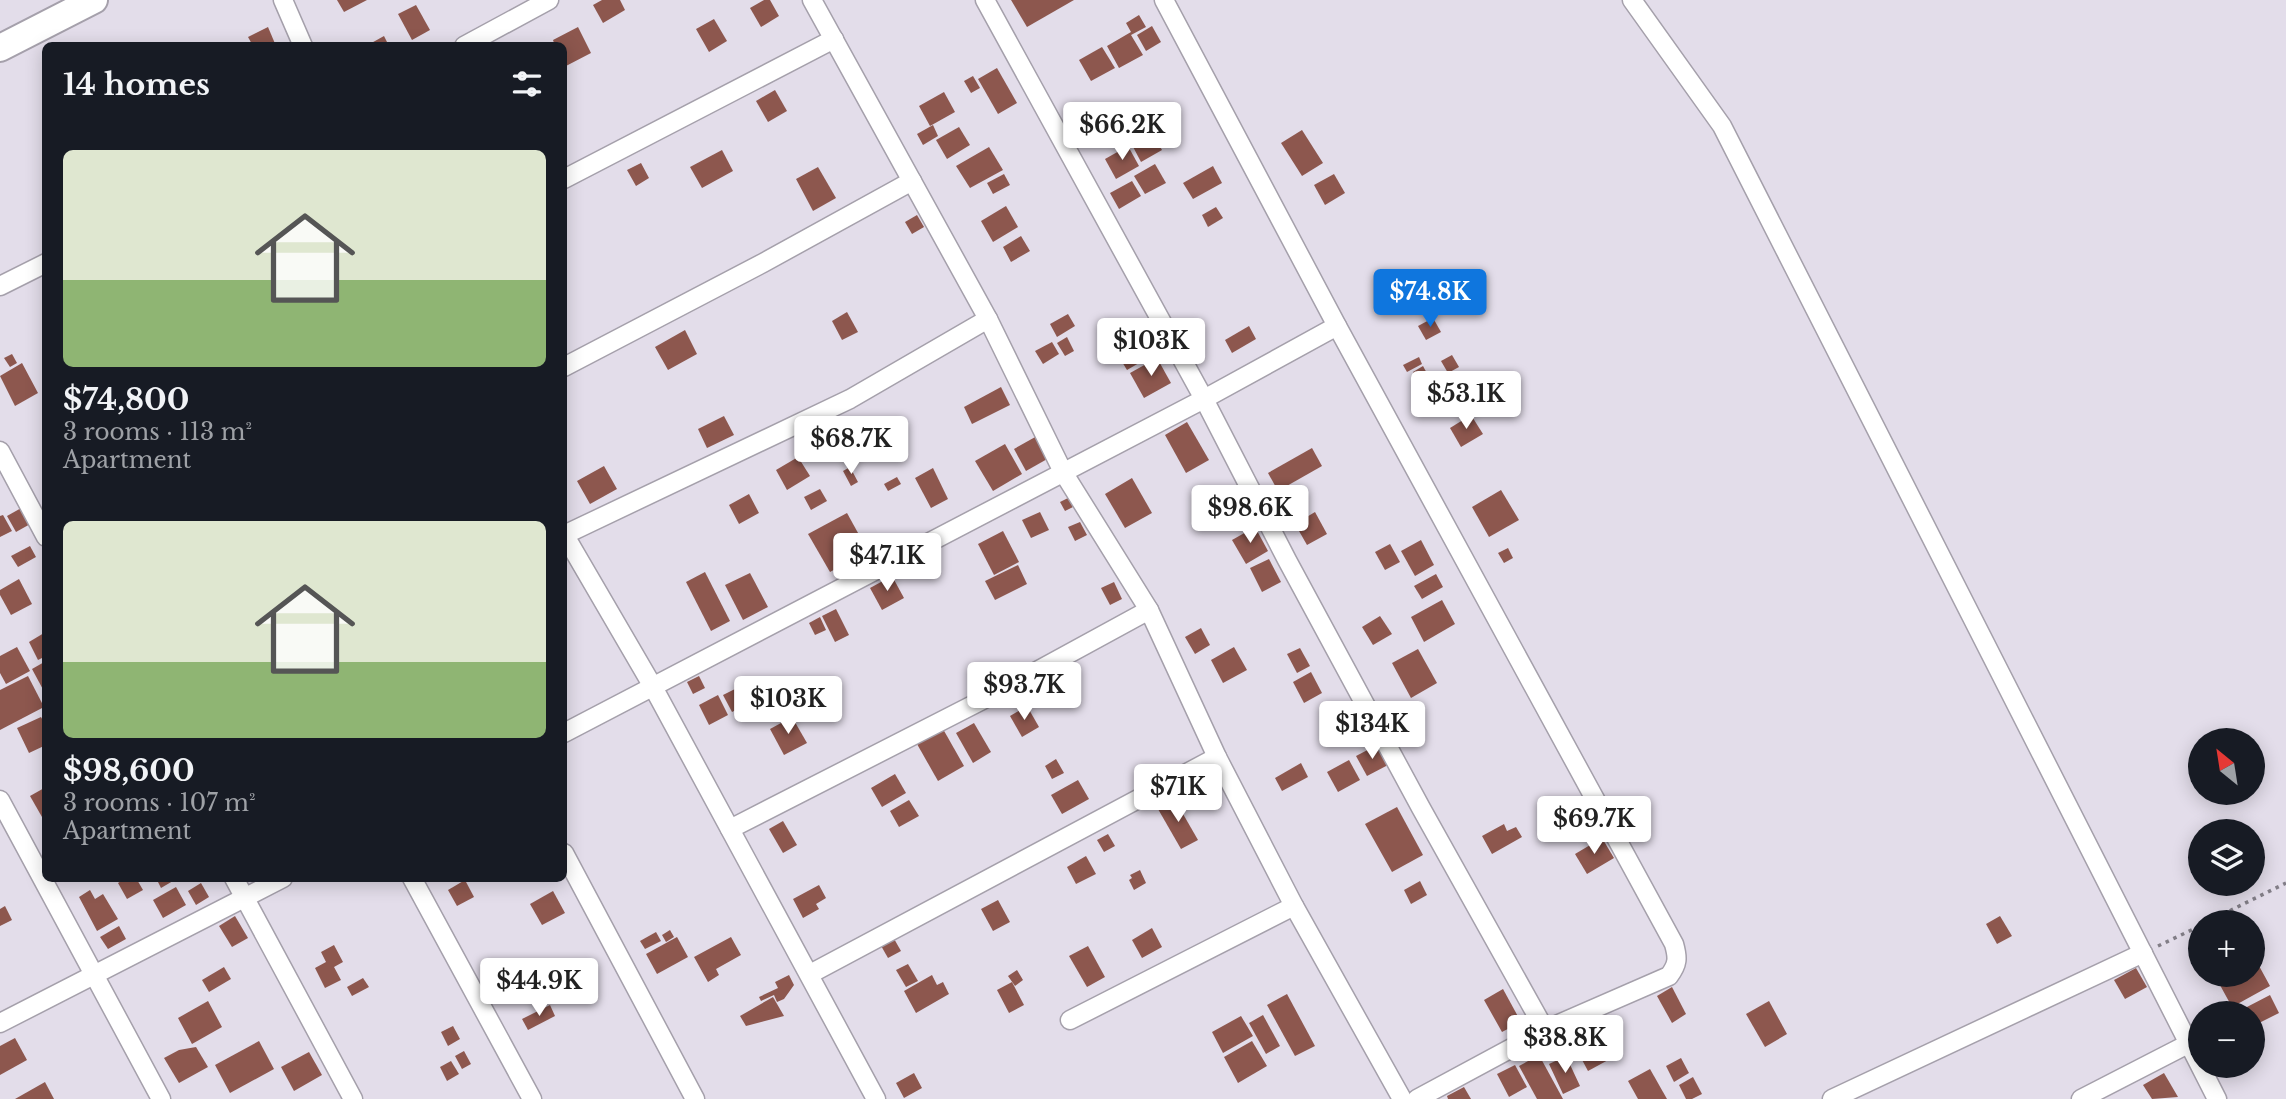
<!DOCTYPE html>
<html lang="en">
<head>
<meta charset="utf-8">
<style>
	body { margin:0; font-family:"Libre Baskerville",serif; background:#242831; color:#f1f3f6; height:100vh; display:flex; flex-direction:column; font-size:26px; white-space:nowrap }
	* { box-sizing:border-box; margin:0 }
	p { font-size:23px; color:#9ea1a6 }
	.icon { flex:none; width:38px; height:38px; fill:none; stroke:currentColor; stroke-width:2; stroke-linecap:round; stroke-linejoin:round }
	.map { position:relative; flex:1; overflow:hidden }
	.panel { position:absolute; left:42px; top:42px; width:525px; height:840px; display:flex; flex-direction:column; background:#171b24; border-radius:10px; box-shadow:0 4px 18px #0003 }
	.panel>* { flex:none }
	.needle { width:46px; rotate:330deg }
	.tools { position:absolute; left:2188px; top:728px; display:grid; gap:14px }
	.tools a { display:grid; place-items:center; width:77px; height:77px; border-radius:50%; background:#171b24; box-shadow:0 4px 18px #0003; font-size:35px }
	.price { position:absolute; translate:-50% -60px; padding:0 16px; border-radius:7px; background:#fff; color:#222; font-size:23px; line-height:46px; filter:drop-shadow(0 2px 4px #0008) }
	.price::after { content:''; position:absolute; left:50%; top:42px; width:21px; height:16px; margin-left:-10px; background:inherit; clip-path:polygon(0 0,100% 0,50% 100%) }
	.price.on { background:#0f76de; color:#fff }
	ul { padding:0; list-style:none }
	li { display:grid; align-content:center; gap:14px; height:371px; padding:0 21px }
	li span { display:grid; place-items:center; height:217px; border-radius:10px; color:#555 }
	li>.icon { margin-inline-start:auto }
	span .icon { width:126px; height:126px; fill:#fffc; stroke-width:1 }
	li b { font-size:30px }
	h2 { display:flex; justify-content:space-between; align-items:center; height:84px; padding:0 21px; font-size:30px }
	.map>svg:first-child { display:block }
	.building { fill:#8d574e }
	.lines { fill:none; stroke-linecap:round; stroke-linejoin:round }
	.street-casing { stroke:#a5a0ab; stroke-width:21 }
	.secondary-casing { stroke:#a5a0ab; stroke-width:30 }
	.path { stroke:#827e87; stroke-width:3.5; stroke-dasharray:3.5 5; stroke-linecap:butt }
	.street { stroke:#fff; stroke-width:18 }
	.secondary { stroke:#fff; stroke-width:26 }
</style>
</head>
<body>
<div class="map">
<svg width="2286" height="1099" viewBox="0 0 2286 1099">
	<rect width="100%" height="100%" fill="#e3ddea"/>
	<g class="building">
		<path d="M337 0H367L344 12Z"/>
		<path d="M602 0H620L625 10 603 23 593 5Z"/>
		<path d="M764 0H770L779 16 761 27 750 8Z"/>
		<path d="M1011 0H1074L1027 27Z"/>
		<path d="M416 5 430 30 412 40 398 14Z"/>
		<path d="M1139 15 1146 27 1131 35 1143 55 1119 68 1107 46 1131 32 1126 23Z"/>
		<path d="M714 19 727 41 709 52 696 29Z"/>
		<path d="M1152 26 1161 42 1146 51 1137 35Z"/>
		<path d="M268 27 276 46H253L248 37Z"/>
		<path d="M578 27 591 53 566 66 564 61V46H555L553 40Z"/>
		<path d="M384 36 389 46H366Z"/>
		<path d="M1102 47 1115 68 1091 81 1079 60Z"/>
		<path d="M997 68 1017 103 998 114 978 79Z"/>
		<path d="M973 76 980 88 971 93 964 81Z"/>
		<path d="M775 90 787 111 768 122 756 101Z"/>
		<path d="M944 92 955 112 930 126 919 106Z"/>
		<path d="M933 125 938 136 923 145 917 134Z"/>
		<path d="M959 127 970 145 947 159 936 140Z"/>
		<path d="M1302 130 1323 163 1302 176 1281 143Z"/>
		<path d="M1151 131 1162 150 1141 162 1131 143Z"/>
		<path d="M1128 146 1139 166 1116 179 1105 159Z"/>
		<path d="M989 147 1003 170 970 188 956 166Z"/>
		<path d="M722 150 733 171 702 188 690 167Z"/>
		<path d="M641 163 649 178 636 186 627 170Z"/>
		<path d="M1155 164 1166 183 1145 194 1134 176Z"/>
		<path d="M1213 166 1222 183 1193 199 1183 183Z"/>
		<path d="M818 167 836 198 813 211 796 179Z"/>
		<path d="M1004 174 1010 185 993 194 987 183Z"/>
		<path d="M1334 174 1345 193 1325 205 1314 185Z"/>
		<path d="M1132 181 1141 196 1119 209 1110 193Z"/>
		<path d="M1006 206 1018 227 993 242 981 221Z"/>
		<path d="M1216 207 1223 218 1208 227 1202 215Z"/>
		<path d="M917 215 924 227 912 234 905 222Z"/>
		<path d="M1021 236 1030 251 1011 262 1003 247Z"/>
		<path d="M847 312 858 332 842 340 832 321Z"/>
		<path d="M1068 314 1075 326 1057 337 1050 324Z"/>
		<path d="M1433 318 1441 332 1426 340 1418 326Z"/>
		<path d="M1249 326 1256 339 1232 353 1225 340Z"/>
		<path d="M685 330 697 354 668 370 655 347Z"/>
		<path d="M1067 337 1074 351 1065 356 1057 343Z"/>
		<path d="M1052 342 1059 354 1043 364 1035 351Z"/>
		<path d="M1132 350 1139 363 1127 370 1119 357Z"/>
		<path d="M12 354 17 363 10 367 4 358Z"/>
		<path d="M1452 355 1459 367 1448 373 1441 361Z"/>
		<path d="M1419 357 1422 364 1407 372 1403 365Z"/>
		<path d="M1157 358 1171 383 1144 398 1130 373Z"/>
		<path d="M22 363 38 393 15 406 0 376Z"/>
		<path d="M1423 366 1429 377 1418 382 1413 372Z"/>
		<path d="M1001 387 1010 405 972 424 964 407Z"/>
		<path d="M1471 415 1483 434 1461 447 1450 428Z"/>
		<path d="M724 416 734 435 707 448 698 429Z"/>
		<path d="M1187 422 1209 460 1186 473 1165 435Z"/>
		<path d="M834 426 840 438 821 447 816 436Z"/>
		<path d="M1037 436 1049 458 1026 471 1014 449Z"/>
		<path d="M1005 444 1022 474 993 491 975 461Z"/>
		<path d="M1312 448 1322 466 1278 491 1268 473Z"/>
		<path d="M798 457 810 476 787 490 776 470Z"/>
		<path d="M604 466 617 489 590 504 577 481Z"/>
		<path d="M850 467 858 482 851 486 843 471Z"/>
		<path d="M933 468 948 499 931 508 915 478Z"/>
		<path d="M897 477 901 484 888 491 884 484Z"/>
		<path d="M1132 478 1152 513 1125 528 1105 494Z"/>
		<path d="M820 489 827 501 811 510 804 497Z"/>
		<path d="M1501 490 1519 520 1489 537 1472 507Z"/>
		<path d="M749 494 759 513 739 524 729 505Z"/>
		<path d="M1068 498 1073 507 1065 511 1060 502Z"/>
		<path d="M23 507 32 523 16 532 7 516Z"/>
		<path d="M1040 512 1049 530 1031 538 1022 520Z"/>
		<path d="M1315 512 1327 534 1307 545 1295 524Z"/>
		<path d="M847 513 868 551 830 572 808 534Z"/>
		<path d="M3 515 12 531 0 537V516Z"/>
		<path d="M1080 522 1087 535 1075 541 1068 527Z"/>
		<path d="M1255 527 1268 551 1246 564 1232 540Z"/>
		<path d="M1003 531 1019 562 994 575 978 544Z"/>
		<path d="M1421 540 1434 565 1415 576 1401 551Z"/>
		<path d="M1390 544 1400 562 1385 570 1375 552Z"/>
		<path d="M30 546 36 557 18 567 11 556Z"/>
		<path d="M1508 548 1513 558 1504 563 1498 553Z"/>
		<path d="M1269 559 1281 582 1262 592 1250 568Z"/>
		<path d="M1018 565 1027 584 995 600 985 581Z"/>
		<path d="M705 572 730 621 711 631 686 582Z"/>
		<path d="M750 573 768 607 743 620 725 585Z"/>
		<path d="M1436 574 1443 587 1422 599 1414 586Z"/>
		<path d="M892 576 904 598 882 610 870 588Z"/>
		<path d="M19 579 32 604 11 615 0 595V590Z"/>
		<path d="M1114 582 1122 599 1110 605 1101 588Z"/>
		<path d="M1442 600 1455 624 1424 642 1411 617Z"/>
		<path d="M836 609 849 635 835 642 822 616Z"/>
		<path d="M1380 616 1392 634 1373 645 1362 627Z"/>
		<path d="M820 617 826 630 815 635 809 623Z"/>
		<path d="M1201 628 1210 645 1195 654 1185 637Z"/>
		<path d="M44 633 46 656 38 660 29 642Z"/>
		<path d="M17 647 30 671 6 684 0 673V656Z"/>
		<path d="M1234 647 1247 670 1223 683 1211 660Z"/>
		<path d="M1300 648 1310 666 1297 673 1287 654Z"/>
		<path d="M1418 649 1437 683 1411 698 1392 663Z"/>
		<path d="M46 661V695L32 669Z"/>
		<path d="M1311 672 1322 693 1304 703 1293 682Z"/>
		<path d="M28 676 44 707 0 730V690Z"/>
		<path d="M699 676 705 688 693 694 687 682Z"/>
		<path d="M735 689 744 706 732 712 723 695Z"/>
		<path d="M718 695 728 715 709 725 699 705Z"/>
		<path d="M1027 706 1039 727 1022 737 1010 716Z"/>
		<path d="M41 717 46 726V745L29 753 17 728Z"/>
		<path d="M792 717 807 743 784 755 770 729Z"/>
		<path d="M974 723 991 752 973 763 956 733Z"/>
		<path d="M943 729 964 766 938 781 917 744Z"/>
		<path d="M1377 745 1388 765 1367 776 1356 756Z"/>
		<path d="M1056 759 1064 773 1052 779 1045 766Z"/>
		<path d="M1349 760 1360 780 1338 792 1327 772Z"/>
		<path d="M1301 763 1308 777 1282 791 1275 778Z"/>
		<path d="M895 774 906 793 882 807 871 788Z"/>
		<path d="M1078 780 1089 799 1062 814 1051 795Z"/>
		<path d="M46 787V824L30 796Z"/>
		<path d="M909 800 919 816 899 827 890 811Z"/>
		<path d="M1175 800 1198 840 1181 849 1158 809Z"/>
		<path d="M1397 807 1423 855 1392 872 1365 824Z"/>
		<path d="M783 821 797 845 783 853 769 829Z"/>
		<path d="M1504 824 1507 831 1516 827 1522 837 1492 854 1482 836Z"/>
		<path d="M1108 834 1115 846 1104 852 1097 840Z"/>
		<path d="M1602 838 1614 858 1587 874 1575 854Z"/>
		<path d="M1086 856 1096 874 1076 884 1067 867Z"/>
		<path d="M1140 870 1146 883 1134 890 1129 880 1132 878 1130 875Z"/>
		<path d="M126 878H136L143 890 127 899 118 883Z"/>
		<path d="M156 878H178L161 888Z"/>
		<path d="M465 880 474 897 457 906 448 890Z"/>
		<path d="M1420 881 1427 895 1411 904 1404 890Z"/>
		<path d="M201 883 209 897 196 905 188 891Z"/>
		<path d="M819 885 826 898 816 904 819 909 803 918 793 899Z"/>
		<path d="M176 887 186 905 163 918 153 900Z"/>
		<path d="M90 890 95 899 103 894 118 919 97 931 79 897Z"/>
		<path d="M553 891 565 913 542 925 530 904Z"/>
		<path d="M998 900 1010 922 993 931 981 909Z"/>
		<path d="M5 906 12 920 0 926V909Z"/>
		<path d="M235 916 248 938 232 947 219 926Z"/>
		<path d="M2000 916 2012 936 1997 944 1986 924Z"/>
		<path d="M119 926 126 939 108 949 100 937Z"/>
		<path d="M1152 928 1162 947 1142 958 1132 940Z"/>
		<path d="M670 930 674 937 666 942 662 935Z"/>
		<path d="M656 932 661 941 645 949 640 941Z"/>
		<path d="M677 937 688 957 657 974 646 954Z"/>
		<path d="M731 937 741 955 716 969 719 975 708 982 694 957Z"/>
		<path d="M893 937 901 951 888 958 880 944Z"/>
		<path d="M334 945 343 962 334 967 341 980 325 988 315 968 326 962 321 952Z"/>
		<path d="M1088 946 1105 977 1087 987 1069 956Z"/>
		<path d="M2252 953 2270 986 2232 1007 2215 976 2252 975Z"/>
		<path d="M908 964 918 981 906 987 896 970Z"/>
		<path d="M224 967 231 979 209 992 202 980Z"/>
		<path d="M2136 968 2147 987 2125 999 2114 980Z"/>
		<path d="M1017 970 1023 980 1015 986 1008 976Z"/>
		<path d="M789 975 794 985 784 999 777 1002 774 995 761 1001 759 997 778 988 775 982Z"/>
		<path d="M932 975 937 985 943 982 949 994 916 1013 904 991Z"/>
		<path d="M363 978 369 987 352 996 347 987Z"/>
		<path d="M1012 982 1024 1005 1009 1013 997 990Z"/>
		<path d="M1672 987 1686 1014 1672 1023 1657 996Z"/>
		<path d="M1503 989 1521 1022 1502 1032 1484 1000Z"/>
		<path d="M1287 994 1315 1046 1295 1056 1267 1005Z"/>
		<path d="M2270 995 2279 1013 2253 1026 2252 1013H2247L2245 1008Z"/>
		<path d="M773 997 784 1016 746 1026 740 1016Z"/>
		<path d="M208 1001 222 1027 192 1044 178 1018Z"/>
		<path d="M1769 1001 1787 1034 1765 1047 1746 1014Z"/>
		<path d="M550 1005 555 1016 528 1030 522 1019Z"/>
		<path d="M1263 1015 1280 1046 1266 1054 1249 1023Z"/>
		<path d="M1241 1016 1253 1036 1223 1053 1212 1032Z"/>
		<path d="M1595 1021 1605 1037 1583 1049 1574 1033Z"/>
		<path d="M453 1026 460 1039 448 1046 441 1032Z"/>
		<path d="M15 1038 27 1060 0 1075V1046Z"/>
		<path d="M259 1041 274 1069 230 1093 215 1065Z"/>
		<path d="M1252 1041 1267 1066 1238 1083 1224 1057Z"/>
		<path d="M1602 1044 1610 1059 1588 1071 1580 1056Z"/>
		<path d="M196 1047 208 1067 179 1083 164 1058 179 1050Z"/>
		<path d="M464 1051 471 1064 462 1069 455 1056Z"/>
		<path d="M309 1052 322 1075 294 1091 281 1067Z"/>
		<path d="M1539 1055 1563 1099H1537L1519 1066Z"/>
		<path d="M1566 1056 1580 1086 1563 1094 1549 1064Z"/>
		<path d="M1681 1058 1689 1073 1674 1082 1666 1066Z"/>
		<path d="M451 1061 459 1074 447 1081 440 1067Z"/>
		<path d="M1515 1065 1527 1087 1509 1097 1497 1074Z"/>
		<path d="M1650 1069 1667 1099H1638L1628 1081Z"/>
		<path d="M914 1073 922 1088 904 1098 896 1083Z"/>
		<path d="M2164 1073 2178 1097 2152 1099 2143 1085Z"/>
		<path d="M1693 1077 1702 1094 1692 1099H1686L1679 1085Z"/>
		<path d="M45 1082 54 1099H15Z"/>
		<path d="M1464 1087 1471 1099H1448L1447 1096Z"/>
	</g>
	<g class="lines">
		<defs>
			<g id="street">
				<path d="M283 0 303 46"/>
				<path d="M812 0 988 319 1063 472 1149 610 1217 757 1294 906 1402 1099"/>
				<path d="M985 0 1204 399 1287 560 1421 808 1545 1030 1417 1099"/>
				<path d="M1164 0 1337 326 1674 944C1678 958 1678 964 1669 976L1545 1030"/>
				<path d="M1632 0 1722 126 2217 1099"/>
				<path d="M464 46 549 0"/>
				<path d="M564 179 834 39"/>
				<path d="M0 286 46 263"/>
				<path d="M564 367 763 263 912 181"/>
				<path d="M0 451 46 537"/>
				<path d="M564 534 652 685 876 1099"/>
				<path d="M564 535 850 399 988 319"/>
				<path d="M564 733 1204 399 1337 326"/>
				<path d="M0 800 161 1099"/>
				<path d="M730 829 1006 688 1149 610"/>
				<path d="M564 853 695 1099"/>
				<path d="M234 878 353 1099"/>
				<path d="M412 878 532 1099"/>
				<path d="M810 974 1217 757"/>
				<path d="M1070 1020 1294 906"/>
				<path d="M0 1023 283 878"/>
				<path d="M1832 1099 2143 953"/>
				<path d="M2081 1099 2188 1044"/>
			</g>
			<path id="secondary" d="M0 48 94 0"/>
		</defs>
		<use href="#street" class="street-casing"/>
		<use href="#secondary" class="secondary-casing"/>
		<g class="path">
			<path d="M2207 922 2286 883"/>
			<path d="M2158 946 2200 926"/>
		</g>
		<use href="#street" class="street"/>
		<use href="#secondary" class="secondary"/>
	</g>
</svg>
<div class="tools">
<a><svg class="needle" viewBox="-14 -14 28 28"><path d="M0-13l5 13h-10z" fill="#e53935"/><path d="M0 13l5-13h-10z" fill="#9ea1a6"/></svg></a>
<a><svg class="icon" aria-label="layers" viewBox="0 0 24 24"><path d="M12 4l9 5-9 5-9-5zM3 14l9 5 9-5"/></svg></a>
<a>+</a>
<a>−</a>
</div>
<b class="price" style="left:1122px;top:162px">$66.2K</b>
<b class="price on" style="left:1430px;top:329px">$74.8K</b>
<b class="price" style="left:1151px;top:378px">$103K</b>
<b class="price" style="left:1466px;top:431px">$53.1K</b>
<b class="price" style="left:851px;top:476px">$68.7K</b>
<b class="price" style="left:1250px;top:545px">$98.6K</b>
<b class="price" style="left:887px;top:593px">$47.1K</b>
<b class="price" style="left:1024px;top:722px">$93.7K</b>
<b class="price" style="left:788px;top:736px">$103K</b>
<b class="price" style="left:1372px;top:761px">$134K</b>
<b class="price" style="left:1178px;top:824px">$71K</b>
<b class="price" style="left:1594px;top:856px">$69.7K</b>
<b class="price" style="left:539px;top:1018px">$44.9K</b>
<b class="price" style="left:1565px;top:1075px">$38.8K</b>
<section class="panel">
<h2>14 homes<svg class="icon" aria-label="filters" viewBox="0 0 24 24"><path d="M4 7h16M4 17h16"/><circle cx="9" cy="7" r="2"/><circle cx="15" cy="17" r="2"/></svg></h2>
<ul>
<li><span style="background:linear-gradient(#dfe7d0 60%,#8fb573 0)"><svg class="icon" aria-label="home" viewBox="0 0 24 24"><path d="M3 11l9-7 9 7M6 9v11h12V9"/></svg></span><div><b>$74,800</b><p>3 rooms · 113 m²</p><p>Apartment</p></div></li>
<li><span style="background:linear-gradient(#dfe7d0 65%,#8fb573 0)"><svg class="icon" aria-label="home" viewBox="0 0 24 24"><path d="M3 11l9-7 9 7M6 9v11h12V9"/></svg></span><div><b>$98,600</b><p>3 rooms · 107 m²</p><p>Apartment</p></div></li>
</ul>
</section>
</div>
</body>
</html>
